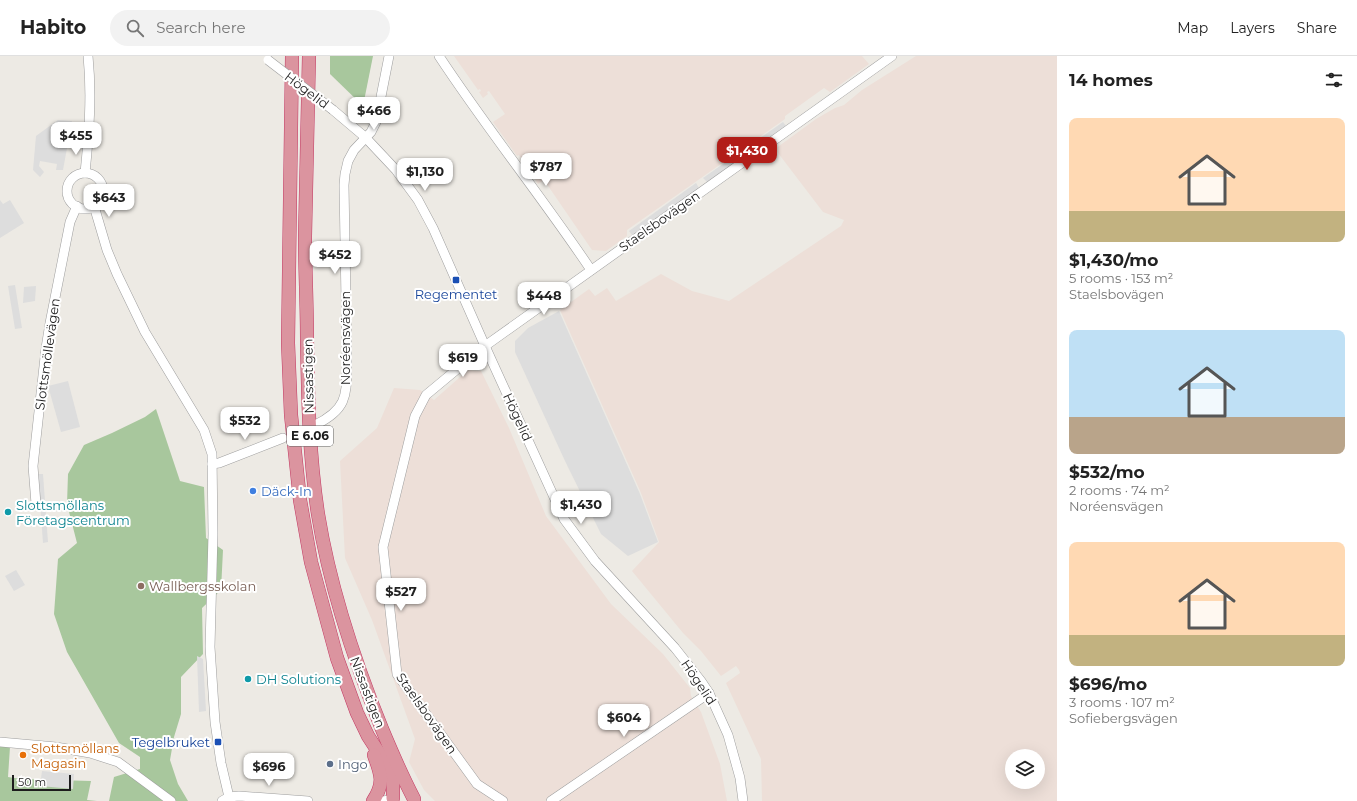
<!DOCTYPE html>
<html lang="en">
<head>
<meta charset="utf-8">
<style>
	body { margin:0; font-family:Montserrat,sans-serif; background:#f2f2f2; color:#222; height:100vh; display:flex; flex-direction:column; font-size:15px; white-space:nowrap }
	* { box-sizing:border-box; margin:0 }
	p { font-size:13px; color:#767676 }
	.icon { flex:none; width:22px; height:22px; fill:none; stroke:currentColor; stroke-width:2; stroke-linecap:round; stroke-linejoin:round }
	.map { position:relative; flex:1; overflow:hidden }
	.drawer { display:flex; flex-direction:column; background:#fff; width:300px }
	.drawer>* { flex:none }
	.buttons { position:absolute; left:1005px; top:693px; display:grid; gap:8px }
	.buttons a { display:grid; place-items:center; width:40px; height:40px; border-radius:50%; background:#fff; box-shadow:0 4px 16px #0002; font-size:20px }
	.scale { position:absolute; left:12px; bottom:10px; width:59px; box-sizing:border-box; padding-left:4px; border:2px solid #1d1d1d; border-top:0; font-size:11px; line-height:14px; white-space:nowrap; color:#1d1d1d; -webkit-text-stroke:3px #fff; paint-order:stroke }
	.price { position:absolute; translate:-50% -34px; padding:0 9px; border-radius:8px; background:#fff; color:#222; font-size:13px; line-height:26px; filter:drop-shadow(0 1px 2px #0008) }
	.price::after { content:''; position:absolute; left:50%; top:24px; width:12px; height:9px; margin-left:-6px; background:inherit; clip-path:polygon(0 0,100% 0,50% 100%) }
	.price.current { background:#b21d18; color:#fff }
	ul { padding:0; list-style:none }
	li { display:grid; align-content:center; gap:8px; height:212px; padding:0 12px }
	li span { display:grid; place-items:center; height:124px; border-radius:8px; color:#555 }
	li>.icon { margin-inline-start:auto }
	span .icon { width:72px; height:72px; fill:#fffc; stroke-width:1 }
	li b { font-size:17px }
	h2 { display:flex; justify-content:space-between; align-items:center; height:48px; padding:0 12px; font-size:17px }
	header { display:flex; align-items:center; gap:24px; box-sizing:border-box; height:56px; padding:0 20px; background:#fff; border-bottom:1px solid #e0e0e0 }
	header strong { font-size:19px }
	nav { display:flex; gap:22px; margin-inline-start:auto; font-size:14px }
	.search { width:280px; height:36px; background:#f2f2f2; display:flex; align-items:center; gap:10px; box-sizing:border-box; padding:0 14px; border-radius:22px; color:#767676; font-size:15px }
	main { display:flex; flex:1; min-height:0 }
	.map>svg:first-child { display:block }
	.military { fill:#eddfd8; fill-rule:evenodd }
	.forest { fill:#a8c79d }
	.parking { fill:#ddd }
	.lines { fill:none; stroke-linecap:round; stroke-linejoin:round }
	.minor-casing { stroke:#9e9e9e; stroke-width:10 }
	.highway-casing { stroke:#c33963; stroke-width:14 }
	.minor { stroke:#fff; stroke-width:9 }
	.highway { stroke:#db949f; stroke-width:13 }
	.minor-bridge-casing { stroke:#9e9e9e; stroke-width:10; stroke-linecap:butt }
	.minor-bridge { stroke:#fff; stroke-width:9 }
	.transit-dot { fill:#1a4fb4; stroke:#fff; stroke-width:1.5 }
	.shop-dot { fill:#3f7fe0; stroke:#fff; stroke-width:1.5 }
	.culture-dot { fill:#0f9aa8; stroke:#fff; stroke-width:1.5 }
	.education-dot { fill:#8d6e63; stroke:#fff; stroke-width:1.5 }
	.food-dot { fill:#e8710a; stroke:#fff; stroke-width:1.5 }
	.service-dot { fill:#5c6f8a; stroke:#fff; stroke-width:1.5 }
	.labels { text-anchor:middle; stroke-width:4; stroke-linejoin:round; paint-order:stroke }
	.shield { fill:#fff; stroke:#616161; stroke-width:1 }
	.shield-label { font-size:12px; font-weight:bold; fill:#1d1d1d }
	.street-label { font-size:13px; fill:#1d1d1d; stroke:#fff }
	.transit-label { font-size:13px; fill:#164399; stroke:#fff }
	.shop-label { font-size:13px; fill:#366cbe; stroke:#fff; text-anchor:start }
	.culture-label { font-size:13px; fill:#0d838f; stroke:#fff; text-anchor:start }
	.education-label { font-size:13px; fill:#785e54; stroke:#fff; text-anchor:start }
	.food-label { font-size:13px; fill:#c56008; stroke:#fff; text-anchor:start }
	.service-label { font-size:13px; fill:#4e5e75; stroke:#fff; text-anchor:start }
</style>
</head>
<body>
<header>
<strong>Habito</strong>
<div class="search"><svg class="icon" aria-label="search" viewBox="0 0 24 24"><circle cx="10" cy="10" r="6"/><path d="M15 15l6 6"/></svg>Search here</div>
<nav><a>Map</a><a>Layers</a><a>Share</a></nav>
</header>
<main>
<div class="map">
<svg width="1057" height="745" viewBox="0 0 1057 745">
	<rect width="100%" height="100%" fill="#edeae4"/>
	<g class="military">
		<path d="M454 0H862L869 8 830 36 824 32 785 60V63L627 174V180L606 195 592 194 544 124 538 128 519 99 517 100 493 66 505 58 489 35 487 36 488 38 483 42 479 36 481 35 480 33 478 34Z"/>
		<path d="M916 0H1057V745H762L761 703 726 627 740 617 739 614 736 610 721 620 701 595 683 577 632 515 659 486 641 437 560 254 589 233 595 240 607 232 616 245 661 218 692 235 729 245 841 170 844 164 823 156 775 93 816 63 835 52 844 49 862 34ZM1012 700H1038V726H1012Z"/>
		<path d="M468 314 481 315 509 372 546 460 611 548 663 598 690 632 691 640 701 656 720 708 727 745H435L424 734 409 706 415 683 372 564 345 502 340 405 377 372 394 332 420 334 434 344Z"/>
	</g>
	<g class="forest">
		<path d="M330 0H373L363 50 330 18Z"/>
		<path d="M156 353 180 425 204 431 206 482 223 494 221 534 202 552 203 598 181 621V658L174 681 170 704 178 728 188 745H109L114 721 140 713V701L119 687 67 596 54 558 58 503 77 487 67 448 68 418 84 389 112 377 145 361Z"/>
		<path d="M0 689 10 691 8 721 21 723 91 725 87 744 97 745H0Z"/>
	</g>
	<g class="parking">
		<path d="M58 64 72 65 63 114H56L57 108 40 105 39 110 44 116 40 121 33 114 36 80Z"/>
		<path d="M783 66 786 70 707 126 703 122Z"/>
		<path d="M696 127 699 132 632 179 629 175Z"/>
		<path d="M0 144 3 148 10 144 24 167 0 182Z"/>
		<path d="M15 229 22 272 15 273 8 230Z"/>
		<path d="M36 230 35 245 23 247 24 231Z"/>
		<path d="M559 255 640 438 658 486 628 500 601 478 565 405 515 296V285L528 272Z"/>
		<path d="M68 325 80 371 61 376 48 330Z"/>
		<path d="M38 418H43L48 486 43 487Z"/>
		<path d="M16 514 25 529 14 535 5 520Z"/>
		<path d="M197 600 203 603 206 655 199 656Z"/>
		<path d="M42 715 74 718 73 733 40 730Z"/>
	</g>
	<g class="lines">
		<defs>
			<g id="minor">
				<path d="M439 0C487 73 542 141 591 214"/>
				<path d="M333 54 365 81 396 114 418 144 433 172 485 290 564 463 595 505 675 592 701 625 709 637 728 679 740 722 743 745"/>
				<path d="M85 117C89 78 92 39 88 0"/>
				<circle cx="85" cy="135" r="18"/>
				<path d="M94 150 107 194 117 218 145 276 204 374 212 398 213 478 210 591 215 666 221 707 229 741"/>
				<path d="M315 369C350 352 346 337 347 303L344 129 345 118 348 105 354 94 371 76 376 66 389 0"/>
				<path d="M212 408 219 407 283 382"/>
				<path d="M36 448 33 410 46 292 50 267 70 166 77 150"/>
				<path d="M0 686 56 691 90 697 118 706 171 745"/>
				<path d="M222 745 229 741 239 740 308 745"/>
				<path d="M383 745 389 744"/>
				<path d="M503 745 477 728 397 618 383 491 415 360 426 339 485 290 892 0"/>
				<path d="M551 745 709 637"/>
			</g>
			<g id="highway">
				<path d="M292 0 288 287 291 359 300 444 311 506 337 602 357 657 368 680 390 714 393 725V742"/>
				<path d="M309 0C308 60 306 120 305 180 305 214 307 248 307 283 308 341 309 400 318 458 330 532 354 604 382 673 392 697 402 720 414 743"/>
				<path d="M373 745C385 727 381 718 374 699"/>
			</g>
		</defs>
		<use href="#minor" class="minor-casing"/>
		<use href="#highway" class="highway-casing"/>
		<use href="#minor" class="minor"/>
		<use href="#highway" class="highway"/>
		<defs>
			<path id="minor-bridge" d="M268 4 333 54"/>
		</defs>
		<use href="#minor-bridge" class="minor-bridge-casing"/>
		<use href="#minor-bridge" class="minor-bridge"/>
	</g>
	<g class="transit-dot">
		<rect x="452" y="220" width="8" height="8" rx="2"/>
		<rect x="214" y="682" width="8" height="8" rx="2"/>
	</g>
	<circle class="shop-dot" cx="253" cy="435" r="4"/>
	<g class="culture-dot">
		<circle cx="8" cy="456" r="4"/>
		<circle cx="248" cy="623" r="4"/>
	</g>
	<circle class="education-dot" cx="141" cy="530" r="4"/>
	<circle class="food-dot" cx="23" cy="699" r="4"/>
	<circle class="service-dot" cx="330" cy="708" r="4"/>
	<g class="labels">
		<rect class="shield" x="287" y="370" width="46" height="20" rx="3"/>
		<g class="shield-label">
			<text x="310" y="384">E 6.06</text>
		</g>
		<g class="street-label">
			<text transform="translate(307 34) rotate(37)" y="5">Högelid</text>
			<text transform="translate(659 165) rotate(-35)" y="5">Staelsbovägen</text>
			<text transform="translate(345 282) rotate(-90)" y="5">Noréensvägen</text>
			<text transform="translate(47 298) rotate(-82)" y="5">Slottsmöllevägen</text>
			<text transform="translate(308 320) rotate(-91)" y="5">Nissastigen</text>
			<text transform="translate(518 361) rotate(65)" y="5">Högelid</text>
			<text transform="translate(699 626) rotate(56)" y="5">Högelid</text>
			<text transform="translate(368 636) rotate(69)" y="5">Nissastigen</text>
			<text transform="translate(427 657) rotate(55)" y="5">Staelsbovägen</text>
		</g>
		<g class="transit-label">
			<text x="456" y="243">Regementet</text>
			<text x="210" y="691" text-anchor="end">Tegelbruket</text>
		</g>
		<g class="shop-label">
			<text x="261" y="440">Däck-In</text>
		</g>
		<g class="culture-label">
			<text x="16" y="454">Slottsmöllans<tspan x="16" dy="15">Företagscentrum</tspan></text>
			<text x="256" y="628">DH Solutions</text>
		</g>
		<g class="education-label">
			<text x="149" y="535">Wallbergsskolan</text>
		</g>
		<g class="food-label">
			<text x="31" y="697">Slottsmöllans<tspan x="31" dy="15">Magasin</tspan></text>
		</g>
		<g class="service-label">
			<text x="338" y="713">Ingo</text>
		</g>
	</g>
</svg>
<div class="buttons">
<a><svg class="icon" aria-label="layers" viewBox="0 0 24 24"><path d="M12 4l9 5-9 5-9-5zM3 14l9 5 9-5"/></svg></a>
</div>
<div class="scale">50 m</div>
<b class="price" style="left:374px;top:75px">$466</b>
<b class="price" style="left:76px;top:100px">$455</b>
<b class="price current" style="left:747px;top:115px">$1,430</b>
<b class="price" style="left:546px;top:131px">$787</b>
<b class="price" style="left:425px;top:136px">$1,130</b>
<b class="price" style="left:109px;top:162px">$643</b>
<b class="price" style="left:335px;top:219px">$452</b>
<b class="price" style="left:544px;top:260px">$448</b>
<b class="price" style="left:463px;top:322px">$619</b>
<b class="price" style="left:245px;top:385px">$532</b>
<b class="price" style="left:581px;top:469px">$1,430</b>
<b class="price" style="left:401px;top:556px">$527</b>
<b class="price" style="left:624px;top:682px">$604</b>
<b class="price" style="left:269px;top:731px">$696</b>
</div>
<section class="drawer">
<h2>14 homes<svg class="icon" aria-label="filters" viewBox="0 0 24 24"><path d="M4 7h16M4 17h16"/><circle cx="9" cy="7" r="2"/><circle cx="15" cy="17" r="2"/></svg></h2>
<ul>
<li><span style="background:linear-gradient(#ffd9b3 75%,#c2b280 0)"><svg class="icon" aria-label="home" viewBox="0 0 24 24"><path d="M3 11l9-7 9 7M6 9v11h12V9"/></svg></span><div><b>$1,430/mo</b><p>5 rooms · 153 m²</p><p>Staelsbovägen</p></div></li>
<li><span style="background:linear-gradient(#bfe0f5 70%,#b9a48a 0)"><svg class="icon" aria-label="home" viewBox="0 0 24 24"><path d="M3 11l9-7 9 7M6 9v11h12V9"/></svg></span><div><b>$532/mo</b><p>2 rooms · 74 m²</p><p>Noréensvägen</p></div></li>
<li><span style="background:linear-gradient(#ffd9b3 75%,#c2b280 0)"><svg class="icon" aria-label="home" viewBox="0 0 24 24"><path d="M3 11l9-7 9 7M6 9v11h12V9"/></svg></span><div><b>$696/mo</b><p>3 rooms · 107 m²</p><p>Sofiebergsvägen</p></div></li>
</ul>
</section>
</main>
</body>
</html>
